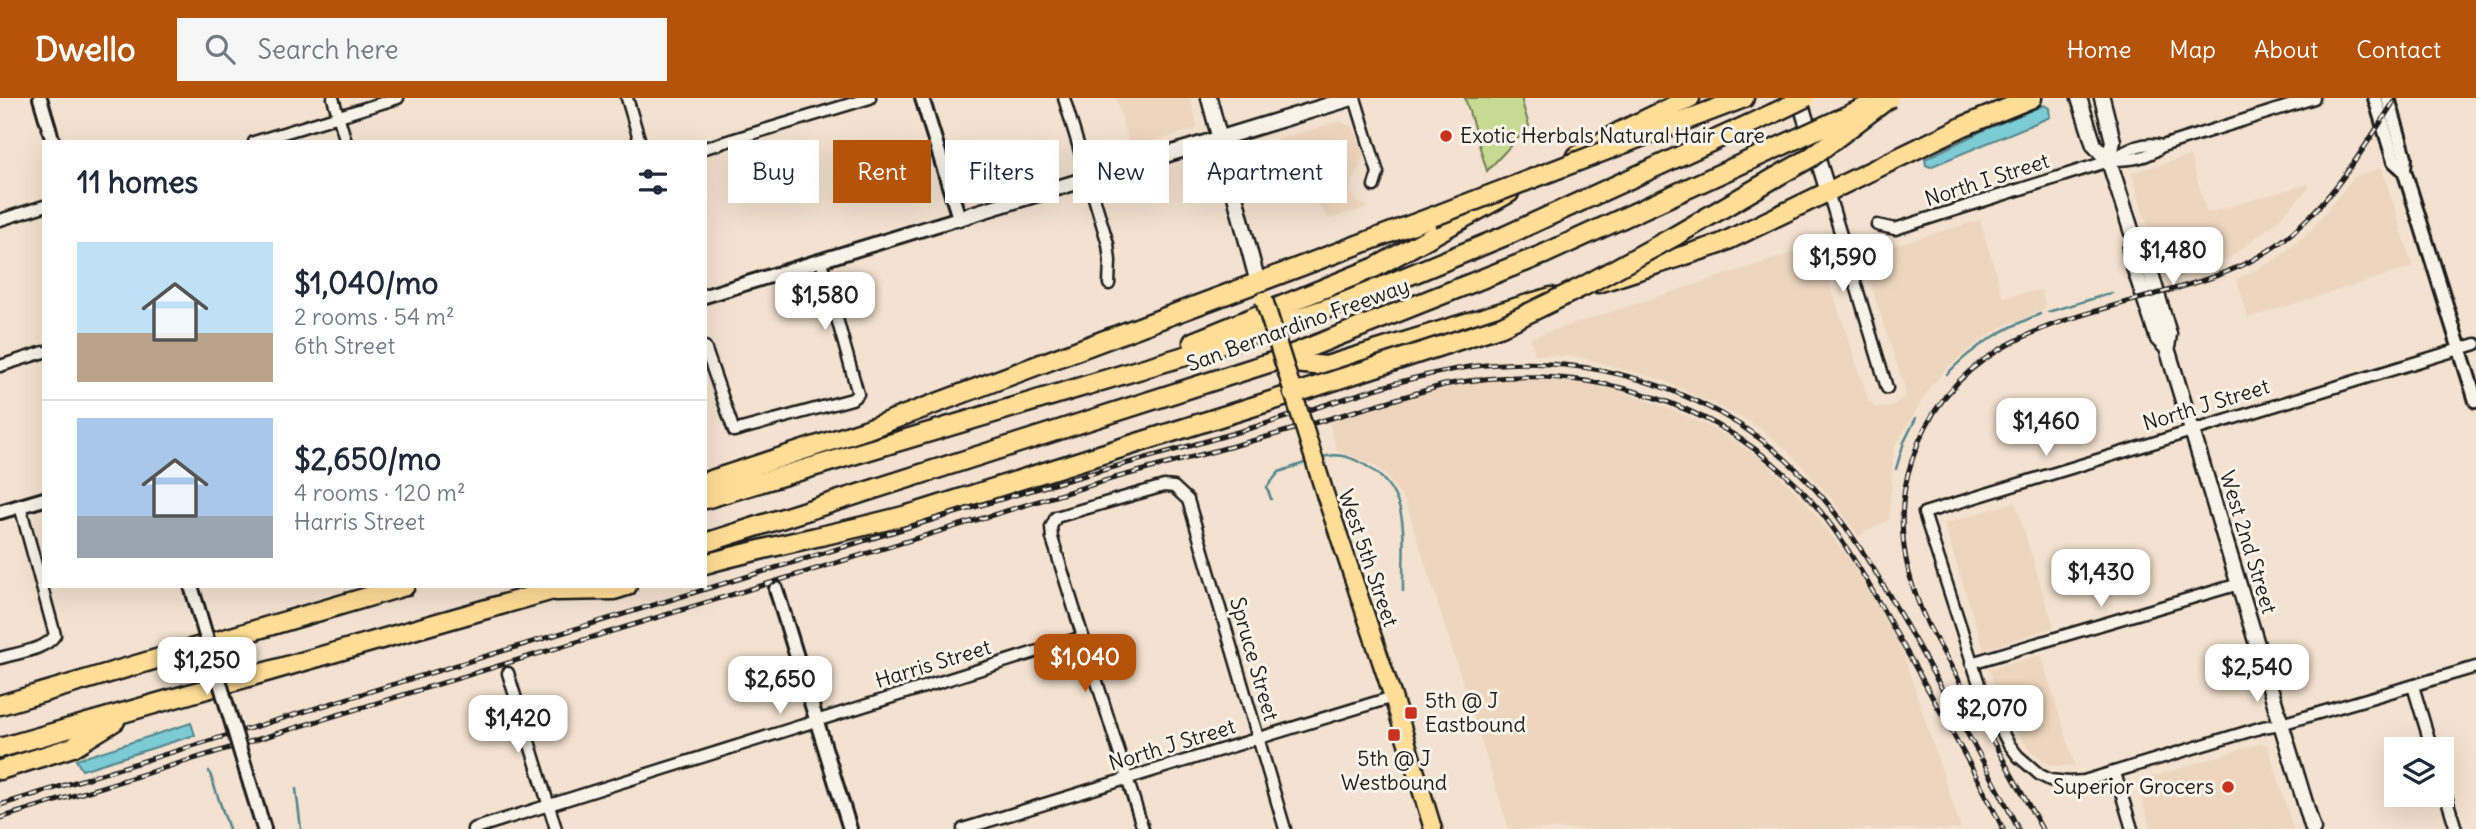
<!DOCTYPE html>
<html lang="en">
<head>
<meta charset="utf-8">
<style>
	body { margin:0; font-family:Delius,sans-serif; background:#f6f6f7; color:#1f2937; height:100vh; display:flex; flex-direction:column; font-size:26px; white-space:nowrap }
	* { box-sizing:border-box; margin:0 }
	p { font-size:23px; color:#747a83 }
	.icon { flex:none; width:38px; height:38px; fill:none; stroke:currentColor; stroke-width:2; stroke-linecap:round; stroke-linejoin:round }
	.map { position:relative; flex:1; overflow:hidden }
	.sheet { position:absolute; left:42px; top:42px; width:665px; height:448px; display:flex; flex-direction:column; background:#fff; border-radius:0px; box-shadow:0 7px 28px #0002 }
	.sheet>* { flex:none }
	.banner { position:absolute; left:728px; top:42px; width:665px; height:63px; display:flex; gap:14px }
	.fabs { position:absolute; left:2384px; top:639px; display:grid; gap:14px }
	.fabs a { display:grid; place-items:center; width:70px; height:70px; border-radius:0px; background:#fff; box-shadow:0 7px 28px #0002; font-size:35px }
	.price { position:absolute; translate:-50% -60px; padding:0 16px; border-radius:14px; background:#fff; color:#222; font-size:23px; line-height:46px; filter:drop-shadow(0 2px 4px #0008) }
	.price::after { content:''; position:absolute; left:50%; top:42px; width:21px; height:16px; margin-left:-10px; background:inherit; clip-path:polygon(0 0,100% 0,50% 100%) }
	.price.active { background:#b45309; color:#fff }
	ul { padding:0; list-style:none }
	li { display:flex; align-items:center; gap:21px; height:175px; padding:0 35px }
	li+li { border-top:2px solid #e0e1e3 }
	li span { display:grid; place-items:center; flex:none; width:196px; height:140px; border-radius:0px; color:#555 }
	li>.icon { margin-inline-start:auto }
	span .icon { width:84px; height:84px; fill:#fffc; stroke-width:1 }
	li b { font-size:30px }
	h2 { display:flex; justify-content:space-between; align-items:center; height:84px; padding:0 35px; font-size:30px }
	.pill { padding:0 24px; border-radius:0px; background:#fff; box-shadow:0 7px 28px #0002; font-size:24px; line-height:63px }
	.pill.active { background:#b45309; color:#fff }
	header { display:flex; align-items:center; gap:42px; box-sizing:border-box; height:98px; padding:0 35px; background:#b45309; color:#fff }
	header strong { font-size:33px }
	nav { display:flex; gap:38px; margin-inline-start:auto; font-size:24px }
	.search { width:490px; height:63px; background:#f6f6f7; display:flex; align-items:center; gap:18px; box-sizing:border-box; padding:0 24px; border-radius:0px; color:#747a83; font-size:26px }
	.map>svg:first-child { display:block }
	.built { fill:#eed6be }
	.green { fill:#c6db91; stroke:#717c56; stroke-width:2 }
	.water { fill:#7bcbd5; stroke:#55858b; stroke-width:2 }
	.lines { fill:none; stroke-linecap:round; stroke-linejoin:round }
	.stream { stroke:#55858b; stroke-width:2.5 }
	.minor-casing { stroke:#1c1c1c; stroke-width:15 }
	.tertiary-casing { stroke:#1c1c1c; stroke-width:18 }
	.secondary-casing { stroke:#1c1c1c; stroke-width:19 }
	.primary-casing { stroke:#1c1c1c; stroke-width:21 }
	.motorway-casing { stroke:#1c1c1c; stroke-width:23 }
	.minor { stroke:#f7f3e8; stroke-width:10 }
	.tertiary { stroke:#f7f3e8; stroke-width:12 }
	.secondary { stroke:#f7f3e8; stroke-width:14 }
	.primary { stroke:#fedd96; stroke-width:16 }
	.motorway { stroke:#fedd96; stroke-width:18 }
	.rail-casing { stroke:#1c1c1c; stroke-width:5 }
	.rail { stroke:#f7f3e8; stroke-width:2.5; stroke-dasharray:8; stroke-linecap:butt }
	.tertiary-bridge-casing { stroke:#1c1c1c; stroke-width:18; stroke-linecap:butt }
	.primary-bridge-casing { stroke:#1c1c1c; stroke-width:21; stroke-linecap:butt }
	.motorway-bridge-casing { stroke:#1c1c1c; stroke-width:23; stroke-linecap:butt }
	.tertiary-bridge { stroke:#f7f3e8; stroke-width:12 }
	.primary-bridge { stroke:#fedd96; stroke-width:16 }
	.motorway-bridge { stroke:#fedd96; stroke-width:18 }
	.poi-dot { fill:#c8321e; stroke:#f7f3e8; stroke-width:2.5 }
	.labels { text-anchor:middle; stroke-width:6; stroke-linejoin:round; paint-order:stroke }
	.poi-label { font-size:21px; fill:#1c1c1c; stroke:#f7f3e8; text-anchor:start }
	.street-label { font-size:21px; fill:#1c1c1c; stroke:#f7f3e8 }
</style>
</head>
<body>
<header>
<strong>Dwello</strong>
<div class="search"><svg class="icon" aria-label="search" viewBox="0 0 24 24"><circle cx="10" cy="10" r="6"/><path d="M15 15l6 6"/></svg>Search here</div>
<nav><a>Home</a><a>Map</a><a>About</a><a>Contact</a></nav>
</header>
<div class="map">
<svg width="2476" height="731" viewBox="0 0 2476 731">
	<rect width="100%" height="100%" fill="#f2e2cf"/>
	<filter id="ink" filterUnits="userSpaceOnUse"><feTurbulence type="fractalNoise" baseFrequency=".0143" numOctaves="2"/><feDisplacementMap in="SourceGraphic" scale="14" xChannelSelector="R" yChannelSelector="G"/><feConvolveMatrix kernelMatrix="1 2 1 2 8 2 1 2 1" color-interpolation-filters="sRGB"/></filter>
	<g filter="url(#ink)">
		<g class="built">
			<path d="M1116 0H1190L1197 26 1196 31 1130 50Z"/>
			<path d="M1340 23 1354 30 1363 56 1361 69 1352 84 1350 92 1355 103 1369 109 1329 121 1270 44Z"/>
			<path d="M2190 58 2207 115 2308 86 2309 90 2275 125 2225 163 2167 180 2161 173 2132 77 2134 74Z"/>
			<path d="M2382 70 2413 169 2248 220 2237 181 2275 162 2310 133 2354 79Z"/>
			<path d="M1980 122 2003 199 2041 192 2046 211 2005 228 1985 239 1949 268 1930 289 1894 350 1889 422 1858 438 1834 404 1801 366 1776 343 1750 324 1663 282 1582 260 1535 256 1530 240 1817 147 1869 304H1872L1874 309 1889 310 1905 298V291L1861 157Z"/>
			<path d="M1525 280 1575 284 1615 291 1678 314 1722 335 1763 362 1806 404 1853 466 1901 549 1961 731H1509L1406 405 1386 378 1374 367 1337 353 1329 324 1419 296 1478 282Z"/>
			<path d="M2015 404 2054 529 1987 551 1983 550 1944 426Z"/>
			<path d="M2041 557 2075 668H2057L2047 665 2027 650 1998 601 1989 571Z"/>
			<path d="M2261 645 2268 648 2293 731H2151L2138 689 2139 683Z"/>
		</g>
		<path class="green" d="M1465 0H1521L1529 28 1487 73Z"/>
		<g class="water">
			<path d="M2044 7 2049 10 2050 19 1930 69 1926 67 1925 61 1986 31Z"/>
			<path d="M191 625 195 637 82 672 76 662Z"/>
		</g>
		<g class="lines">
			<g class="stream">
				<path d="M2048 214 2112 195"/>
				<path d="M1947 276C1975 247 2003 231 2040 216"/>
				<path d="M1320 360C1336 354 1349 358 1365 367 1414 396 1402 443 1403 493"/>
				<path d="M1896 371 1904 344 1916 320"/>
				<path d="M1271 401 1267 389 1279 374 1310 363"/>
				<path d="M209 673 229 731"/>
				<path d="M296 691 301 731"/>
			</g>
			<defs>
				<g id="minor">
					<path d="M333 0 346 44"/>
					<path d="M627 0 640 44"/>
					<path d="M1064 0 1108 146 1110 163 1109 186"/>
					<path d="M1355 0 1378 75 1374 88"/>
					<path d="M254 44 398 0"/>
					<path d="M705 50 870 0"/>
					<path d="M2113 62C2131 62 2148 60 2162 48L2314 0"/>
					<path d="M1828 94 1887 290"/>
					<path d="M0 122 44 108"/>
					<path d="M1877 127 1895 131 2109 63C2126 53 2142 42 2162 48"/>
					<path d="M2476 246 1924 415 1982 595 2008 645 2018 658 2040 677 2050 682 2068 684 2084 683 2263 629 2281 626 2476 569"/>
					<path d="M705 249 734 333 852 301 858 296 821 163"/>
					<path d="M0 268 44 254"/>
					<path d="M0 560C16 555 46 552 55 537L20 408"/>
					<path d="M1971 565 2239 486"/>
					<path d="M508 575 556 731"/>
					<path d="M2413 588 2432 651"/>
					<path d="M2115 675 2132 731"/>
					<path d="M2441 682 2456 731"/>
					<path d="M473 731 1083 539"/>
					<path d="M963 731 1393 599"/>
					<path d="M1143 731 1052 440 1051 429 1056 419 1164 388 1174 389 1188 402 1285 731"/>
				</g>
				<g id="tertiary">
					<path d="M40 0 53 44"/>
					<path d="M2375 0 2394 63 2404 72"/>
					<path d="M2388 0 2405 59 2404 72 2476 303"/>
					<path d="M705 198 959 120 922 0"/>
					<path d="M0 414 44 401"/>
					<path d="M191 488 198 511"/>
					<path d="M776 491 850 731"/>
					<path d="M248 679 264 731"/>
				</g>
				<g id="secondary">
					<path d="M1209 0 1258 185"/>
					<path d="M1799 0 1828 94"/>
					<path d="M2079 0 2094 47 2109 63"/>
					<path d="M2102 0 2113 43 2109 63 2134 141 2144 152 2169 236 2167 250 2313 731"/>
					<path d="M959 120 1352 0"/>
					<path d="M2134 141 2130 152 2134 169 2158 241 2167 250"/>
				</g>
				<path id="primary" d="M1326 399 1393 599 1433 731"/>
				<g id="motorway">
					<path d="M1628 44 1744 0"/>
					<path d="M1577 58 1621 33 1690 0"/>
					<path d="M1675 138 1776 79"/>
					<path d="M1598 185 1720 146 1964 28 2032 0"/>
					<path d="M1193 244 1376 169 1509 95"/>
					<path d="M1282 264 1326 268 1551 199"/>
					<path d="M705 384 865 332 1432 119"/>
					<path d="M705 401 1205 252 1342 205 1505 138 1774 15"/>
					<path d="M705 445 1275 263 1542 157 1783 47"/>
					<path d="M705 466C776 446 848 434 918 414L1293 296"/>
					<path d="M556 493 614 492 627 488"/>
					<path d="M0 607 405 488"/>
					<path d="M0 650 567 488"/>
					<path d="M0 672 73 649 115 623"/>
				</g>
			</defs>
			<use href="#minor" class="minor-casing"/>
			<use href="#tertiary" class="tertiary-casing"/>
			<use href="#secondary" class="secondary-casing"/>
			<use href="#primary" class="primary-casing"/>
			<use href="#motorway" class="motorway-casing"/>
			<use href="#minor" class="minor"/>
			<use href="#tertiary" class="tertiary"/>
			<use href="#secondary" class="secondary"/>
			<use href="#primary" class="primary"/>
			<use href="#motorway" class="motorway"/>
			<defs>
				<g id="rail">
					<path d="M0 707C326 607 651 507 978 408 1074 379 1172 354 1268 325 1334 305 1401 279 1469 269 1539 260 1610 268 1675 294 1812 349 1861 446 1929 568 1959 622 1992 675 2018 731"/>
					<path d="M0 720 1111 381 1270 338 1444 287C1584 260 1728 301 1821 414 1857 460 1883 513 1912 563 1943 619 1976 674 2003 731"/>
					<path d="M2042 731 1928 527C1903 474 1893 419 1912 362 1952 238 2065 223 2174 191 2203 183 2232 174 2258 159 2319 124 2359 59 2396 0"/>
				</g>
			</defs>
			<use href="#rail" class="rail-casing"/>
			<use href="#rail" class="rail"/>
			<defs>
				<path id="tertiary-bridge" d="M198 511 248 679"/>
				<path id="primary-bridge" d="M1264 202 1326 399"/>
				<g id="motorway-bridge">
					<path d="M1774 15 1805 0"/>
					<path d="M1783 47 1866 9"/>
					<path d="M1776 79 1810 60 1889 0"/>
					<path d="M1432 119 1628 44"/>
					<path d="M1293 296 1502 228 1584 188 1675 138"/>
				</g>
			</defs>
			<use href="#tertiary-bridge" class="tertiary-bridge-casing"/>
			<use href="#primary-bridge" class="primary-bridge-casing"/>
			<use href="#motorway-bridge" class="motorway-bridge-casing"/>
			<use href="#tertiary-bridge" class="tertiary-bridge"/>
			<use href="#primary-bridge" class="primary-bridge"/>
			<use href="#motorway-bridge" class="motorway-bridge"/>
		</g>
	</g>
	<g class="poi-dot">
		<circle cx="1446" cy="38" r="7"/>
		<rect x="1404" y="608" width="14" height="14" rx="3.5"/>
		<rect x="1387" y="630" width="14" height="14" rx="3.5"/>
		<circle cx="2228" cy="689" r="7"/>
	</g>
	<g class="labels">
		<g class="poi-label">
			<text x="1460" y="45">Exotic Herbals Natural Hair Care</text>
			<text x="1425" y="610">5th @ J<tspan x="1425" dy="24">Eastbound</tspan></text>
			<text x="1394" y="668" text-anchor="middle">5th @ J<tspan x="1394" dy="24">Westbound</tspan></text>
			<text x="2214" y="696" text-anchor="end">Superior Grocers</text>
		</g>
		<g class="street-label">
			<text transform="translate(1987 82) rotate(-18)" y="7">North I Street</text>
			<text transform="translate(1298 227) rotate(-20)" y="7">San Bernardino Freeway</text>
			<text transform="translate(2206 307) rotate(-17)" y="7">North J Street</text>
			<text transform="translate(2248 444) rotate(73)" y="7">West 2nd Street</text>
			<text transform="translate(1368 460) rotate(71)" y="7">West 5th Street</text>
			<text transform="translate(1254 561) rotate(74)" y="7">Spruce Street</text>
			<text transform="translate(933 566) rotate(-17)" y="7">Harris Street</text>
			<text transform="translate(1172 647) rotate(-17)" y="7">North J Street</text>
		</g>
	</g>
</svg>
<div class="fabs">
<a><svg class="icon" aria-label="layers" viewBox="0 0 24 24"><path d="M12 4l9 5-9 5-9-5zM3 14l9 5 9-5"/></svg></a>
</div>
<b class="price" style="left:2173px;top:189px">$1,480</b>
<b class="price" style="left:1843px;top:196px">$1,590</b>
<b class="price" style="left:825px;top:234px">$1,580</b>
<b class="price" style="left:2046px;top:360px">$1,460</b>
<b class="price" style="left:2101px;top:511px">$1,430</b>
<b class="price active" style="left:1085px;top:596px">$1,040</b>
<b class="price" style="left:207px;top:599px">$1,250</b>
<b class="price" style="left:2257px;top:606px">$2,540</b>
<b class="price" style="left:780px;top:618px">$2,650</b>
<b class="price" style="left:1992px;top:647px">$2,070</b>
<b class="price" style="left:518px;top:657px">$1,420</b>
<div class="banner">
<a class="pill">Buy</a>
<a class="pill active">Rent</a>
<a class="pill">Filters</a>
<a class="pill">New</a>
<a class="pill">Apartment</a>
</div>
<section class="sheet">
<h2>11 homes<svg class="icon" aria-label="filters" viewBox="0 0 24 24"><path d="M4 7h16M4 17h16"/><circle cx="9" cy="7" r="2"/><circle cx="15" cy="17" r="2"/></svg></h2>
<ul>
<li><span style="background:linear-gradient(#bfe0f5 65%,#b9a48a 0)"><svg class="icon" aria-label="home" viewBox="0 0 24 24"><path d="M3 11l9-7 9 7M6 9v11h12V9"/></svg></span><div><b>$1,040/mo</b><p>2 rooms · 54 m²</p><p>6th Street</p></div></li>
<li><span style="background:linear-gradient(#a9c7e8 70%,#9aa5b1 0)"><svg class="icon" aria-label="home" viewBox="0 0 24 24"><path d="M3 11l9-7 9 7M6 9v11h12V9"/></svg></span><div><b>$2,650/mo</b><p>4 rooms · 120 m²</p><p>Harris Street</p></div></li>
</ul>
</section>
</div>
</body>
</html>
